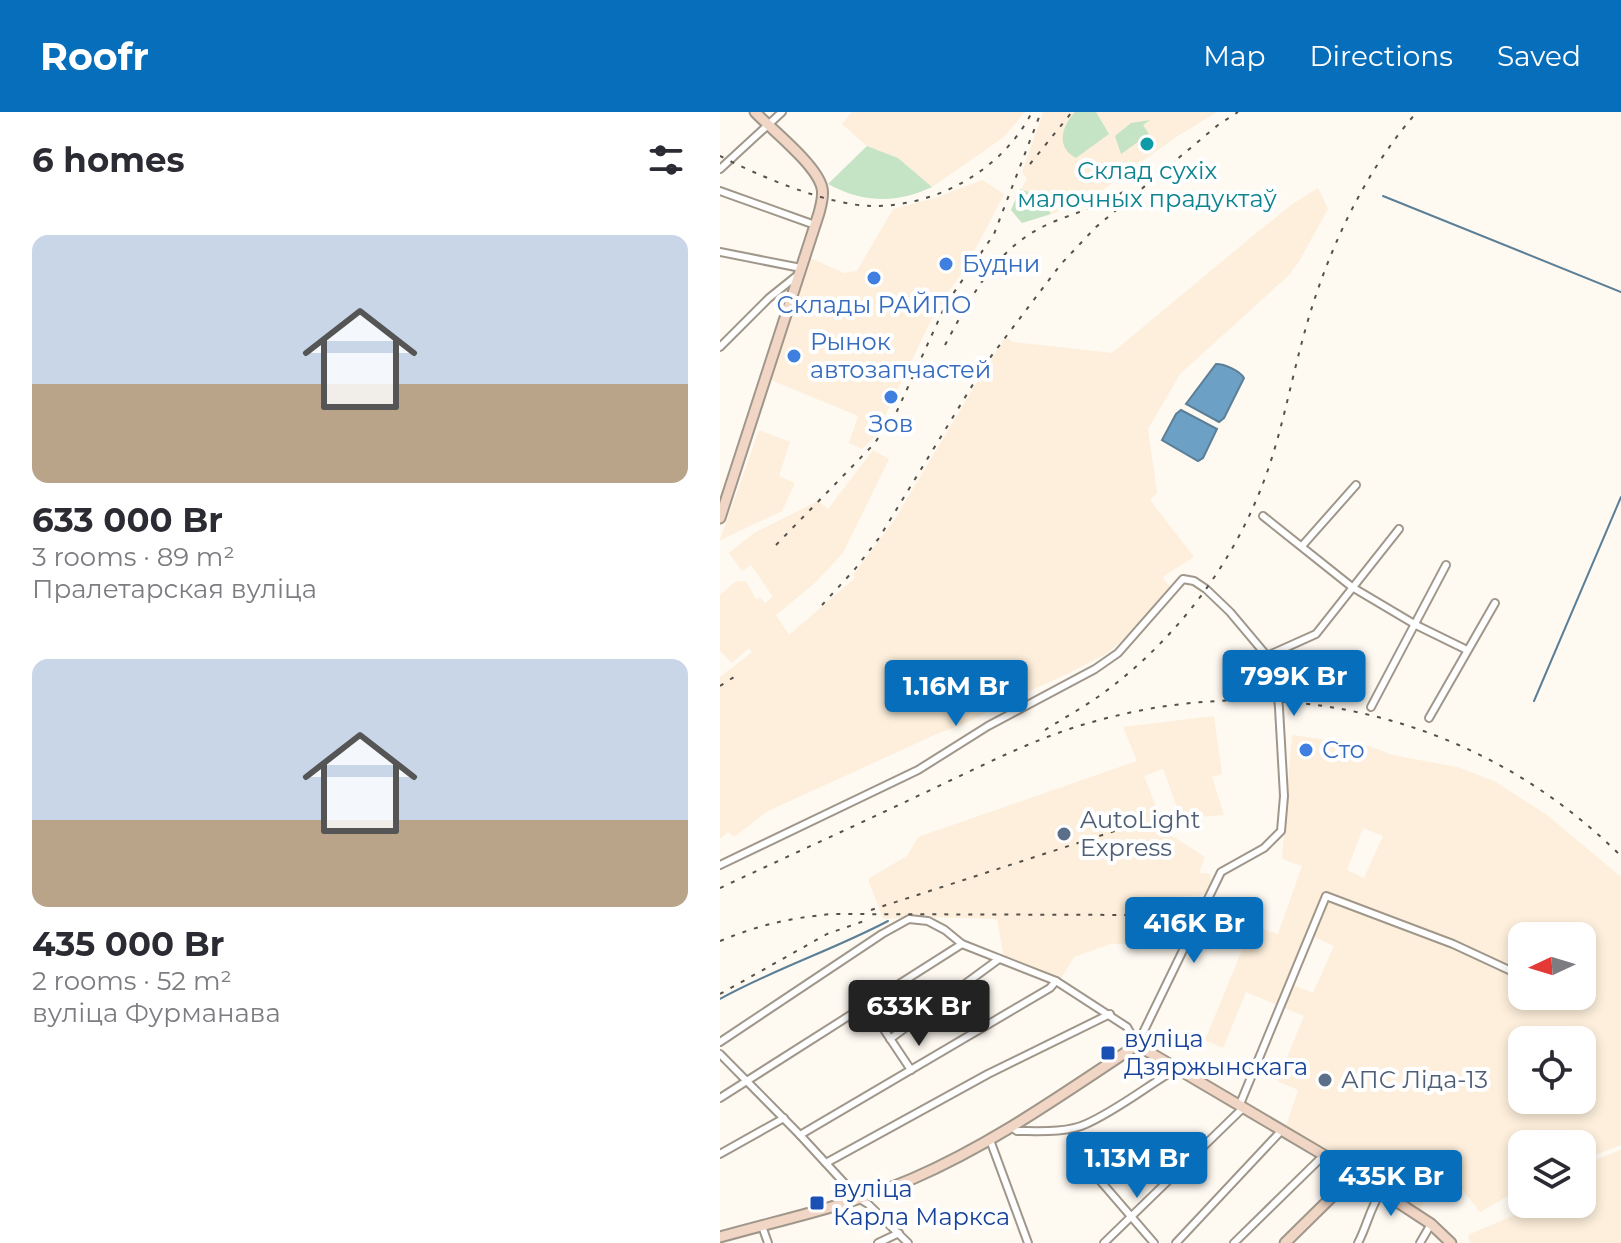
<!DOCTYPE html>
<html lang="en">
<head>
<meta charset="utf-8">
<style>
	body { margin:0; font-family:Montserrat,sans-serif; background:#f2f2f3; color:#2b2b33; height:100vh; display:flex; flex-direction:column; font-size:30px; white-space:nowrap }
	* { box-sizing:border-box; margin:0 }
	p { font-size:26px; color:#7c7c81 }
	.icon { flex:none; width:44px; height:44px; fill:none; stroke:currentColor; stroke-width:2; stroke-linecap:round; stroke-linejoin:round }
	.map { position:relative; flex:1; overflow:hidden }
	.sheet { display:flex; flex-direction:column; background:#fff; width:720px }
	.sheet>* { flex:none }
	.needle { width:52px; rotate:266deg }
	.buttons { position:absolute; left:788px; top:810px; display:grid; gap:16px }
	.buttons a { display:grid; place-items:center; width:88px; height:88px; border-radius:16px; background:#fff; box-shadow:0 4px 12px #0003; font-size:40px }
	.price { position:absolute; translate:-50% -68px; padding:0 18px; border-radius:8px; background:#066eba; color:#fff; font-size:26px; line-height:52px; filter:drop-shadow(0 2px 4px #0008) }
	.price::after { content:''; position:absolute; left:50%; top:48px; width:24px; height:18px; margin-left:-12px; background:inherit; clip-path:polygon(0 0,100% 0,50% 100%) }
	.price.current { background:#222; color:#fff }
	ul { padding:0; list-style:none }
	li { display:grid; align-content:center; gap:16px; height:424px; padding:0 32px }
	li span { display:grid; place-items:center; height:248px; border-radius:16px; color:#555 }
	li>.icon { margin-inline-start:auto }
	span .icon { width:144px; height:144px; fill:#fffc; stroke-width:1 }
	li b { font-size:34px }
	h2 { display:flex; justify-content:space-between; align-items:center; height:96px; padding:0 32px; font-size:34px }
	header { display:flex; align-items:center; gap:48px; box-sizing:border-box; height:112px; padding:0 40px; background:#066eba; color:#fff }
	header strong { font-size:38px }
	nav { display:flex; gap:44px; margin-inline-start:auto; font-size:28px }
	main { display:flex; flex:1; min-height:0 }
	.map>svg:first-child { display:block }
	.built { fill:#fdefdb; fill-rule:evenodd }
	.green { fill:#c5e3c5 }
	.water { fill:#6ca1c5; stroke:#5b7f97; stroke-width:2 }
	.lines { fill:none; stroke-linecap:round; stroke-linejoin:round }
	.stream { stroke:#5b7f97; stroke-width:2 }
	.street-casing { stroke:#a0978b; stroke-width:10 }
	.secondary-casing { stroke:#a0978b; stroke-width:13 }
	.street { stroke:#fff; stroke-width:6 }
	.secondary { stroke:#f2d6c5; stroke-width:9 }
	.rail { stroke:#54514b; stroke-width:2; stroke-dasharray:4 8; stroke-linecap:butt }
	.culture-dot { fill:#0f9aa8; stroke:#fff; stroke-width:3 }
	.shop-dot { fill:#3f7fe0; stroke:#fff; stroke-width:3 }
	.service-dot { fill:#5c6f8a; stroke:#fff; stroke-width:3 }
	.transit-dot { fill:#1a4fb4; stroke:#fff; stroke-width:3 }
	.labels { text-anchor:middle; stroke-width:8; stroke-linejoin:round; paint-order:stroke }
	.culture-label { font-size:24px; fill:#0d838f; stroke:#fff }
	.shop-label { font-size:24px; fill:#366cbe; stroke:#fff; text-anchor:start }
	.service-label { font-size:24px; fill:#4e5e75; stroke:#fff; text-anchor:start }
	.transit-label { font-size:24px; fill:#164399; stroke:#fff; text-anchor:start }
</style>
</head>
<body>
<header>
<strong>Roofr</strong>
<nav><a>Map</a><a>Directions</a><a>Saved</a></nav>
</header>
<main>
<section class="sheet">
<h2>6 homes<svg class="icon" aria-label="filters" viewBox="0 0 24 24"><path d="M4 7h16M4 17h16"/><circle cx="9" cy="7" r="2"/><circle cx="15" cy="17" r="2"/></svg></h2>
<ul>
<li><span style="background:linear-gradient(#c9d6e8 60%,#b9a48a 0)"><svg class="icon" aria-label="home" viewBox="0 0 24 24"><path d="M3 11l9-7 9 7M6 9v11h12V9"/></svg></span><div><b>633 000 Br</b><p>3 rooms · 89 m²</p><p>Пралетарская вуліца</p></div></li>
<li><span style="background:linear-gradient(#c9d6e8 65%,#b9a48a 0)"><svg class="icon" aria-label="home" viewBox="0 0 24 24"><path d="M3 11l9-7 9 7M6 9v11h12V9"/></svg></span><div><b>435 000 Br</b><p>2 rooms · 52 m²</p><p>вуліца Фурманава</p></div></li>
</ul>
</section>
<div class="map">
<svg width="901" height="1131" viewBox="0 0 901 1131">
	<rect width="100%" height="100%" fill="#fef9f1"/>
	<g class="built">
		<path d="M132 0H305L284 25 212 75 178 46 147 34 122 12Z"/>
		<path d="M323 0H497L456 25 377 82 337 100 302 111 291 98 307 66 302 60Z"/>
		<path d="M262 68 284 82 247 153 214 202 164 306 152 327 142 337 129 331 138 304 51 268 90 146 124 161 137 159 173 97 215 86Z"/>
		<path d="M598 76 608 97 578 151 568 164 460 262 428 317 437 381 430 388 474 445 444 464 443 467 452 476 413 519 386 542 347 562 285 590 247 611 221 620 48 699 14 725 8 720 0 727V565L32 540 29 536 12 551 0 539V483L15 470 26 469 36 487 41 486 45 491 53 485 31 453 22 459 9 441 34 421 98 389 108 397 153 338 169 347 123 441 96 470 56 503 69 523 135 466 134 462 175 407 266 255 286 225 293 230 392 241 535 122 574 91Z"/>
		<path d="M39 318 70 330 59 364 75 371 62 399 0 428Z"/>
		<path d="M494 604 502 662 492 665 504 703 461 706 443 657 424 664 446 720 485 745 479 761 490 762 492 773 488 780 478 784 454 785 438 832H390L354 845 336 875 284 846 277 807 199 805 163 807 148 767 187 744 198 725 417 649 403 615Z"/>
		<path d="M572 623 649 634 672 643 737 655 774 669 827 703 901 765V1033L862 1048V1032H802V1076L760 1100 738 1072 725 1042 700 1099 631 1058 623 1049 566 1014 578 978 557 969 584 904 526 880 503 936 485 928 532 814 558 822 582 754 562 747ZM643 716 663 724 644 766 627 758ZM802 824H862V884H802ZM594 825 614 834 593 881 573 873ZM802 928H862V988H802Z"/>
		<path d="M901 1038V1131H750L748 1123 821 1092H862V1053Z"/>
	</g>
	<g class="green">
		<path d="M355 0H376L389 22 356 46C335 35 342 14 355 0Z"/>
		<path d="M430 8 423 13 429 22 401 42 395 24 411 11Z"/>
		<path d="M147 34 178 46 212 75C176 92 143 91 108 72Z"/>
		<path d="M300 77 318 83 331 102 302 111 291 98Z"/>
	</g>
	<g class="water">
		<path d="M496 252C505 252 520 259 524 266L504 306 499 310 466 292Z"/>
		<path d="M461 298 497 317 483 346 478 349 442 328 456 302Z"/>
	</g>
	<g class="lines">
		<g class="stream">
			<path d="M663 84 901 180"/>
			<path d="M814 589 901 385"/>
			<path d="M0 887C54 857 113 838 168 809"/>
		</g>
		<defs>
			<g id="street">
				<path d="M0 57 62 0"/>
				<path d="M0 79 95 113"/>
				<path d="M0 140 81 156"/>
				<path d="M0 235 49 186 79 162"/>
				<path d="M543 404 632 475 696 513 747 538"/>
				<path d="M582 434 636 373"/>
				<path d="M547 544 596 522 679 417"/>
				<path d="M651 595 726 453"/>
				<path d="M709 606 775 491"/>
				<path d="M0 753 198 658 268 614 375 557 398 541 463 467 474 469 486 477 510 500 547 544 557 574 559 596 564 684 561 719 544 736 501 760 417 933"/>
				<path d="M147 892 191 958"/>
				<path d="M170 927 279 847"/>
				<path d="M0 930 162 822 189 807 208 809 225 818 242 832 336 869 407 915 417 933"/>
				<path d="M0 942 80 1023 138 1086 148 1092 188 1131"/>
				<path d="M0 986 242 832"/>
				<path d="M520 992 606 784 733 832 802 864"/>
				<path d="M293 1016 297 1019C318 1019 347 1021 366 1012 395 999 422 978 448 962L453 955"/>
				<path d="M80 1023 330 876 336 869"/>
				<path d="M270 1028 308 1131"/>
				<path d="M0 1042 64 1006"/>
				<path d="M106 1051 268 962 390 902"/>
				<path d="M377 1065 434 1131"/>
				<path d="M42 1114 48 1131"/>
				<path d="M158 1131 179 1121"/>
				<path d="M384 1131 524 995"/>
				<path d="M456 1131 562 1018"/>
				<path d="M514 1131 604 1043"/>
				<path d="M638 1131C647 1114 650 1096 661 1080"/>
				<path d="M700 1131 711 1112"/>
			</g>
			<g id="secondary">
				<path d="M0 406 99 101C101 93 104 84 102 76 97 53 52 18 35 0"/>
				<path d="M0 1125C64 1107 131 1093 192 1067 273 1032 344 981 417 933L624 1055 711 1112 731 1131"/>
				<path d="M565 1131 634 1063"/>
			</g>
		</defs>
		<use href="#street" class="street-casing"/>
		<use href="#secondary" class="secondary-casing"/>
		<use href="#street" class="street"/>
		<use href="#secondary" class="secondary"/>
		<g class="rail">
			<path d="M0 44C39 64 107 93 151 94 215 95 282 59 312 0"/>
			<path d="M310 52 352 0"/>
			<path d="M225 233C252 183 277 133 333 110 358 100 383 93 406 78"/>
			<path d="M56 433 154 332 177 299 226 192 274 122 321 0"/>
			<path d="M102 493 135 457 159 426 266 251 341 152 376 115 498 13 518 0"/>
			<path d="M0 574 14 565"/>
			<path d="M325 618C344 606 364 595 382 582 452 531 508 459 540 379 560 330 569 277 583 226 604 147 642 62 697 0"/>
			<path d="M0 776C75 741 150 707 225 671 274 648 323 623 376 609 565 556 762 606 901 744"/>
			<path d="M151 798 398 718"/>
			<path d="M0 829C39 813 69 806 112 802L421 803"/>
			<path d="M0 882 107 822 147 808"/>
		</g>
	</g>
	<circle class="culture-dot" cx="427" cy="32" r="8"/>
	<g class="shop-dot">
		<circle cx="226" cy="152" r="8"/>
		<circle cx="154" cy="166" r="8"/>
		<circle cx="74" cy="244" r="8"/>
		<circle cx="171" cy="285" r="8"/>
		<circle cx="586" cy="638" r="8"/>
	</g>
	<g class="service-dot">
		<circle cx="344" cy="722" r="8"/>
		<circle cx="605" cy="968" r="8"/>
	</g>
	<g class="transit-dot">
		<rect x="380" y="933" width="16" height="16" rx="4"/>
		<rect x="89" y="1083" width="16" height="16" rx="4"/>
	</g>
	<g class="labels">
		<g class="culture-label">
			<text x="427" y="67">Склад сухіх<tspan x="427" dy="28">малочных прадуктаў</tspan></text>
		</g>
		<g class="shop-label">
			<text x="242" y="160">Будни</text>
			<text x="154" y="201" text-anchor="middle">Склады РАЙПО</text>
			<text x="90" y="238">Рынок<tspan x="90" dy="28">автозапчастей</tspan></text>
			<text x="171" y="320" text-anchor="middle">Зов</text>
			<text x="602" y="646">Сто</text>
		</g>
		<g class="service-label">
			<text x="360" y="716">AutoLight<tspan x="360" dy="28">Express</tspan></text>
			<text x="621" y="976">АПС Ліда-13</text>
		</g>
		<g class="transit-label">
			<text x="404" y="935">вуліца<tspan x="404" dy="28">Дзяржынскага</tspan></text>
			<text x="113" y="1085">вуліца<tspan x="113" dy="28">Карла Маркса</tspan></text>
		</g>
	</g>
</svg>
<div class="buttons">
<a><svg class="needle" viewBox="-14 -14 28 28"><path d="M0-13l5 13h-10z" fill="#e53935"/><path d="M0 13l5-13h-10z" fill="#7c7c81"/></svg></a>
<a><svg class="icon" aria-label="locate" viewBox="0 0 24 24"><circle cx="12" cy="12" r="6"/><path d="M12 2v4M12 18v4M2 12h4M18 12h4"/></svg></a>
<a><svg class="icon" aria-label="layers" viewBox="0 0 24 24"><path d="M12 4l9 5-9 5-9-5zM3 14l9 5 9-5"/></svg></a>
</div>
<b class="price" style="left:574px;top:606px">799K Br</b>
<b class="price" style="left:236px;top:616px">1.16M Br</b>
<b class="price" style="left:474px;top:853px">416K Br</b>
<b class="price current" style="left:199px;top:936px">633K Br</b>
<b class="price" style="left:417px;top:1088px">1.13M Br</b>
<b class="price" style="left:671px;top:1106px">435K Br</b>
</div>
</main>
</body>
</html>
